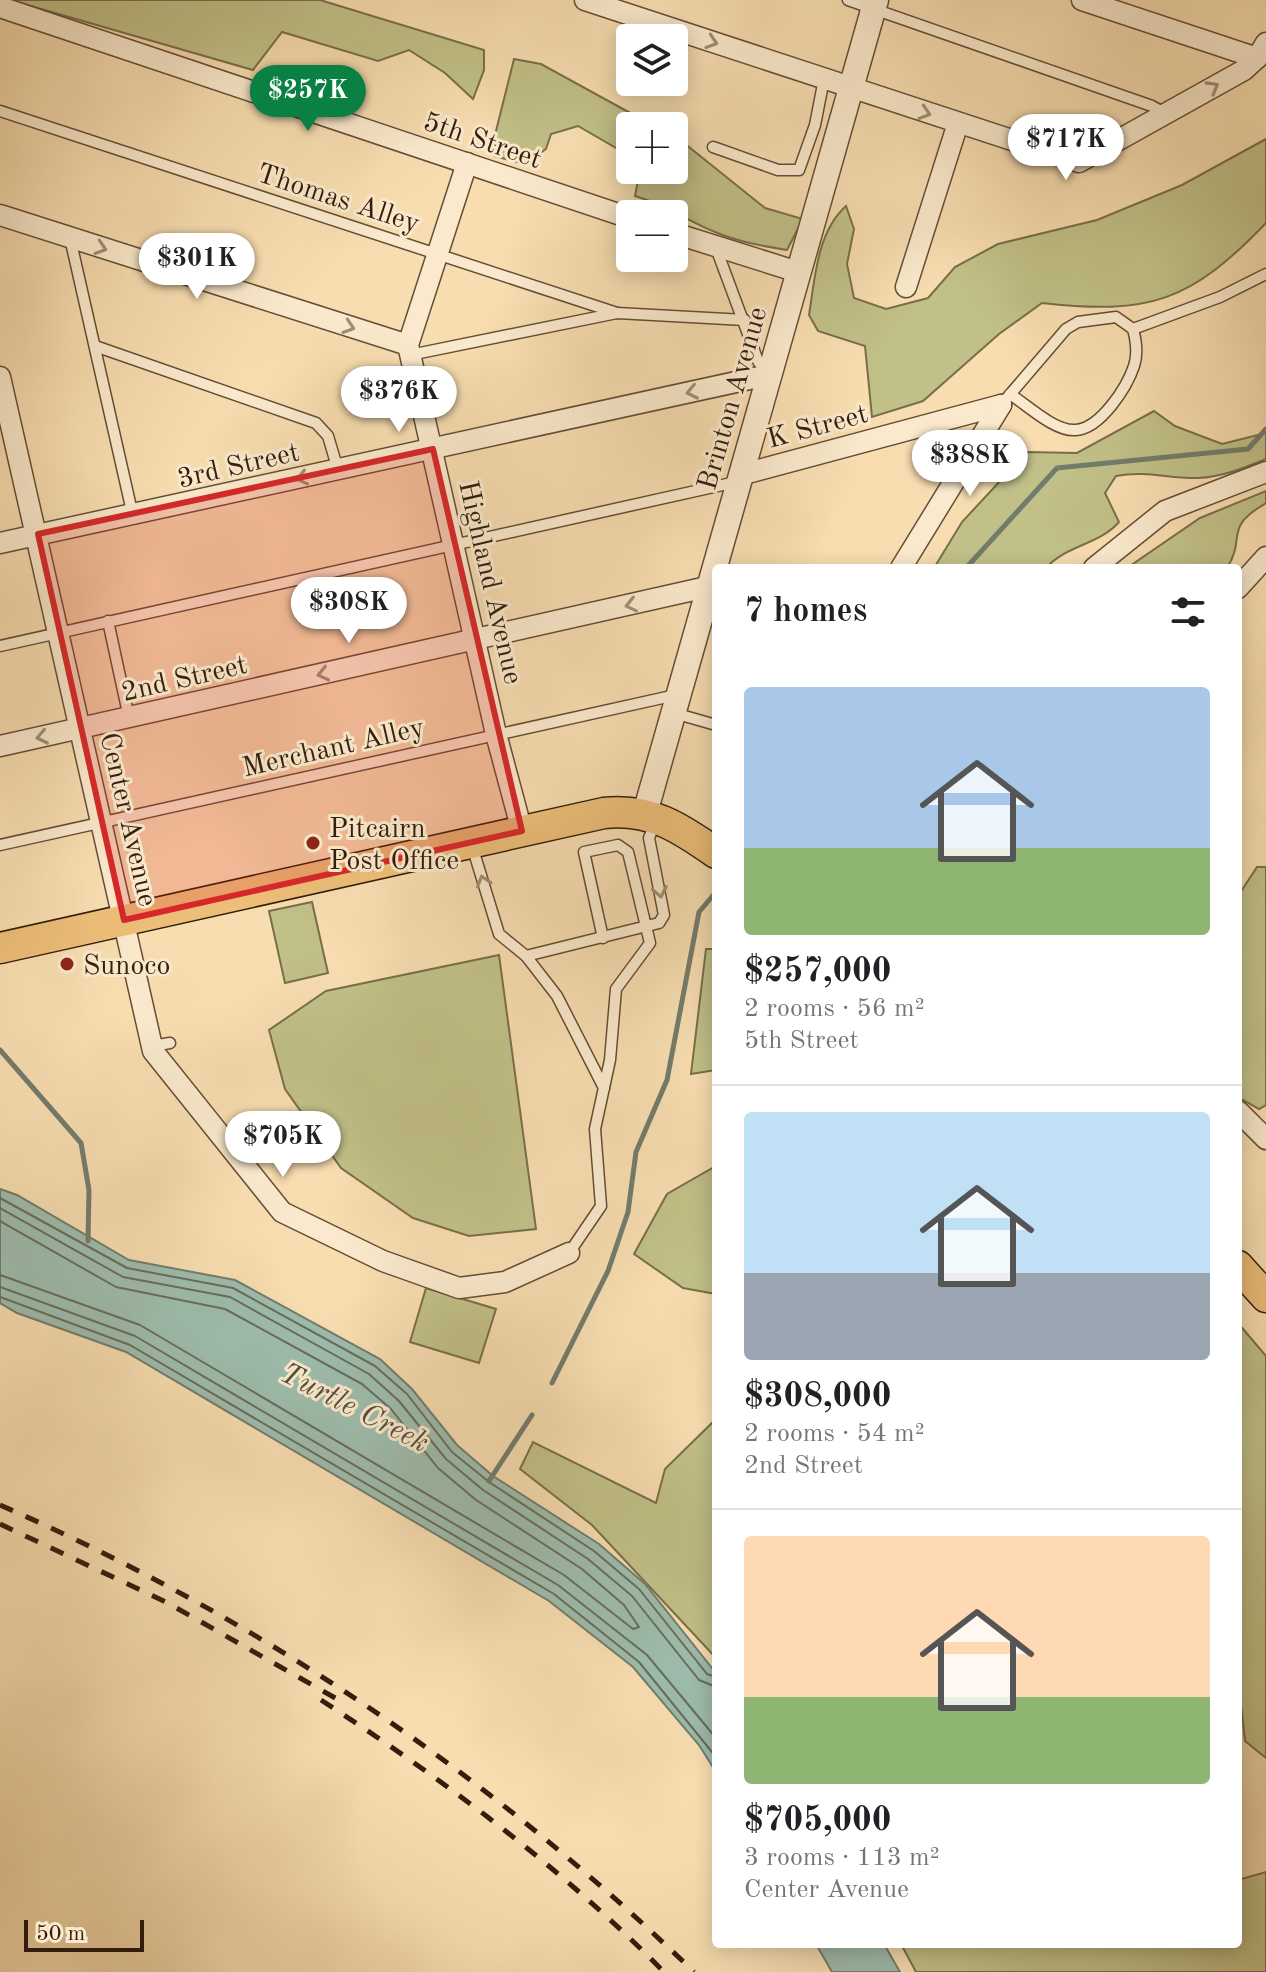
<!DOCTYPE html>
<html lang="en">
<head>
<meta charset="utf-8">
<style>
	body { margin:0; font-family:"Old Standard TT",serif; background:#f6f6f6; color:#202124; height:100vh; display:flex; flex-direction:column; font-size:30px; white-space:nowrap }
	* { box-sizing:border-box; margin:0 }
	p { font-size:26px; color:#757577 }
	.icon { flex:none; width:44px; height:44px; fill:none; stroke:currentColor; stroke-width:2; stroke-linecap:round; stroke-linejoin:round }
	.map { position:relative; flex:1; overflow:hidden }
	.side { position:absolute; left:712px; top:564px; width:530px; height:1384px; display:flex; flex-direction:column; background:#fff; border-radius:8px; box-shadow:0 4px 20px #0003 }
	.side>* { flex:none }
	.fabs { position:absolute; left:616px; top:24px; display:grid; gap:16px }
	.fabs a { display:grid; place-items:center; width:72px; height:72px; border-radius:8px; background:#fff; box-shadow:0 4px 20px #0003; font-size:40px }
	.scale { position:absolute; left:24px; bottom:20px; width:120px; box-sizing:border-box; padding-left:8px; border:4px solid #341d0d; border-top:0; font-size:22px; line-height:28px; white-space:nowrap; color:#341d0d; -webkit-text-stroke:6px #fae9cc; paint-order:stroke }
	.price { position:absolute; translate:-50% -68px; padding:0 18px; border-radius:28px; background:#fff; color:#222; font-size:26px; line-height:52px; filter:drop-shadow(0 2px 4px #0008) }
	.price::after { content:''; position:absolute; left:50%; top:48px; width:24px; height:18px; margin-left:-12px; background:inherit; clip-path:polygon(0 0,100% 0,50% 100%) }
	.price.on { background:#0b8043; color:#fff }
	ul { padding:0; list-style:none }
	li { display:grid; align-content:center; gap:16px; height:424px; padding:0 32px }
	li+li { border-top:2px solid #e0e0e0 }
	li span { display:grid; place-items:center; height:248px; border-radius:8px; color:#555 }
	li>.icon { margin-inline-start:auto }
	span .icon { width:144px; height:144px; fill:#fffc; stroke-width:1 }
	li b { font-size:34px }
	h2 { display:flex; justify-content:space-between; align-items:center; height:96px; padding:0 32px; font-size:34px }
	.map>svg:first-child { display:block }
	.green { fill:#c1c088; stroke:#7a6e4a; stroke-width:2 }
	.water { fill:#9dbcac; stroke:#737c6c; stroke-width:2 }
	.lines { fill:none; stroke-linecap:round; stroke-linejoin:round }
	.shore { stroke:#686c5c; stroke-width:2 }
	.stream { stroke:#737c6c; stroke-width:5 }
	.service-casing { stroke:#654d36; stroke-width:13 }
	.minor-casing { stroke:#654d36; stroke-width:23 }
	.tertiary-casing { stroke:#654d36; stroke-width:27 }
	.primary-casing { stroke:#341d0d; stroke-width:33 }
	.service { stroke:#fae9cc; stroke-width:10 }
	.minor { stroke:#fae9cc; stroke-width:20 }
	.tertiary { stroke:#fae9cc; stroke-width:24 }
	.primary { stroke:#ecbe78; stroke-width:30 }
	.rail { stroke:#341d0d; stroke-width:5; stroke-dasharray:14 14; stroke-linecap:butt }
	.oneway { stroke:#a18d76 }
	.marked { fill:#d62828; fill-opacity:0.2; stroke:#d62828; stroke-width:6; stroke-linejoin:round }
	.poi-dot { fill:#8f2418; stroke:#fae9cc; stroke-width:3 }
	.labels { text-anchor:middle; stroke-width:6; stroke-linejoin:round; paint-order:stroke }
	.street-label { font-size:28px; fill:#341d0d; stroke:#fae9cc }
	.poi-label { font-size:28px; fill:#341d0d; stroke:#fae9cc; text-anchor:start }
	.water-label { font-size:30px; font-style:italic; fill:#544d3d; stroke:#fae9cc }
</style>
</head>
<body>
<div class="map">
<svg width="1266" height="1972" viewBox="0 0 1266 1972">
	<rect width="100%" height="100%" fill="#f7ddb0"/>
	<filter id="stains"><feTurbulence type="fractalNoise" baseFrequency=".0025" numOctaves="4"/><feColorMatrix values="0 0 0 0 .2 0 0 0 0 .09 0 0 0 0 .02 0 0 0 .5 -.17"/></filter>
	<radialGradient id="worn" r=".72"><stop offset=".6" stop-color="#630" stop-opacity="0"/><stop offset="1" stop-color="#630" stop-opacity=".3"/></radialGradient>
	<g class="green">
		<path d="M10 0H320L484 50V70L473 99 445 73 409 50 378 61 282 32 253 70Z"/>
		<path d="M514 59 541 64 654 126H630V156L578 126 551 134 546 149 525 164 494 156 496 131Z"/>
		<path d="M674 135 765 208 803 219 787 250C762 246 739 242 715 232 685 220 669 206 635 196L640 170H674Z"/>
		<path d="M1266 139V223C1190 302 1150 315 1042 303L999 334 923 401 872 417 865 346 818 331 809 315C815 278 817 232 846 206L854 229 847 264 854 298 886 309 928 298 955 267 998 244 1097 220 1182 185Z"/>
		<path d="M1154 411 1175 426 1222 444 1266 433V459C1244 468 1222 477 1198 478 1169 479 1147 470 1116 476L1105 493 1119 522C1099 545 1066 545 1046 568H934L962 522 1027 452 1077 453Z"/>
		<path d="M1266 491V503C1222 529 1247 536 1227 568H1127L1200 518Z"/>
		<path d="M1257 867H1266V1105L1259 1109 1238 1097V896Z"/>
		<path d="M312 902 328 973 285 983 269 911Z"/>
		<path d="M706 949H716V1070L691 1074Z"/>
		<path d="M499 955 536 1229 469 1236 413 1218 341 1168 285 1089 269 1030 326 991Z"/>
		<path d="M716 1166V1294L683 1288 634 1254 667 1194Z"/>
		<path d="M426 1288 496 1309 479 1363 410 1342Z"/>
		<path d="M1238 1323 1266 1356V1758L1245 1741 1238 1675Z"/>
		<path d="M716 1419V1658L592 1525 520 1469 533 1442 656 1503 665 1469Z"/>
		<path d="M1266 1872V1972H916L901 1944H1238V1880Z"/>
	</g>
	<g class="water">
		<path d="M0 1189 17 1195 129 1260 235 1280 380 1359 412 1389 457 1445 493 1476 599 1544 645 1584 716 1673V1772L699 1745 633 1667 549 1601 126 1352 17 1313 0 1303Z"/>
		<path d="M816 1944H884L900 1972H832Z"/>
	</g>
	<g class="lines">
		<g class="shore">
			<path d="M0 1198 127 1268 233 1288 375 1366 407 1394 452 1452 489 1482 594 1551 639 1589 707 1674 716 1677"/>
			<path d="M0 1208 123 1277 230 1297 369 1374 399 1401 446 1459 483 1490 588 1559 632 1596 699 1680 716 1687"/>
			<path d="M0 1221 116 1287 225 1309 362 1384 391 1409 438 1468 476 1500 582 1569 624 1605 639 1627 633 1629 564 1575 140 1325 0 1275"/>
			<path d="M0 1287 135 1336 558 1585 647 1655 716 1738"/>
			<path d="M0 1297 130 1345 554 1594 639 1662 716 1757"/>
		</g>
		<g class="stream">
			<path d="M966 568 1057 468 1248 449 1266 429"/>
			<path d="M0 1050 81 1143 89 1190 88 1241"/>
			<path d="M552 1383 608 1271 628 1212 636 1152 667 1080 699 912 716 892"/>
			<path d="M489 1481 532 1415"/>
		</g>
		<defs>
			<g id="service">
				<path d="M848 0 1152 106 1166 114"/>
				<path d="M0 111 617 313"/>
				<path d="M713 147 778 170H799L815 125 824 79"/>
				<path d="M70 238 133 516"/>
				<path d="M716 248 758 361 768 375"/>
				<path d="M1133 329 1220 297 1266 274"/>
				<path d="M95 346 316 423 328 436 338 470"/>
				<path d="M410 355 617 313 745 320"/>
				<path d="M1001 405 1066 329 1078 322 1116 317 1133 329C1136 340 1138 354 1134 366 1127 387 1101 428 1076 430 1055 432 1027 405 1010 394"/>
				<path d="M108 621 129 718"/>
				<path d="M0 646 736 482"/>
				<path d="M674 713 716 725"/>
				<path d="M0 845 676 695"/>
				<path d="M472 846 499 934 526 956 659 923 664 915 649 838 655 823"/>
				<path d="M526 956 557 996 604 1088"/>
				<path d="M152 1046 170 1043"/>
				<path d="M569 1253 601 1206 595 1129 610 1060 616 989 650 943 628 852 618 845 584 852 603 938"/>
			</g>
			<g id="minor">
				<path d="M585 0 1079 162 1244 70 1257 58 1266 43"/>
				<path d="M1082 0 1257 58"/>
				<path d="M0 7 630 218"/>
				<path d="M467 163 408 345 496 734 522 831"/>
				<path d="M0 215 408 345"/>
				<path d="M674 233 798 272"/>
				<path d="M906 287 958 123"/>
				<path d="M0 377 153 1051 282 1212 383 1261 459 1288 505 1282 569 1253"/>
				<path d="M740 475 1001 405"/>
				<path d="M0 543 768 375"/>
				<path d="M901 568 1001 405"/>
				<path d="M1094 568 1165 511 1266 472"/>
				<path d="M1238 588 1266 557"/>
				<path d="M0 746 707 587"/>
				<path d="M1238 1111 1266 1139"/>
			</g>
			<path id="tertiary" d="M645 813 876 0"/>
			<g id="primary">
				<path d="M0 948 604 813C650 808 679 827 716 853"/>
				<path d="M1238 1266 1266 1297"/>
			</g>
		</defs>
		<use href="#service" class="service-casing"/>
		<use href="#minor" class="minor-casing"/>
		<use href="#tertiary" class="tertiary-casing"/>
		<use href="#primary" class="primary-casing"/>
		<use href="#service" class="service"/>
		<use href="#minor" class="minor"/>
		<use href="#tertiary" class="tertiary"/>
		<use href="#primary" class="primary"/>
		<g class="rail">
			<path d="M0 1505C259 1618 491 1775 694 1972"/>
			<path d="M0 1524 166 1602 337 1699"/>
			<path d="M321 1700C443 1779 562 1868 664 1972"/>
		</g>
	</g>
	<defs><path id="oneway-chevron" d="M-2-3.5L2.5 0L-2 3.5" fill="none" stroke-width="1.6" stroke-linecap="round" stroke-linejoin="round" transform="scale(2)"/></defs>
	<g class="oneway">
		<use href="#oneway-chevron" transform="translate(712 42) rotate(18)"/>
		<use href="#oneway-chevron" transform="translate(1213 87) rotate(-30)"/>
		<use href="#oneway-chevron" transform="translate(925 113) rotate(18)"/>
		<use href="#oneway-chevron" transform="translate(101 248) rotate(18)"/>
		<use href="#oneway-chevron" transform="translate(349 327) rotate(18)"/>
		<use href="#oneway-chevron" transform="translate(692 392) rotate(168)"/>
		<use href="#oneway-chevron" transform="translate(302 478) rotate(167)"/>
		<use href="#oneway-chevron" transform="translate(631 605) rotate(167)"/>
		<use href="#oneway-chevron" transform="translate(323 674) rotate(167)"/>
		<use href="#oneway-chevron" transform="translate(42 737) rotate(168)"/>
		<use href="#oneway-chevron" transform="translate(483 881) rotate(-107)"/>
		<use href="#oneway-chevron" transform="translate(660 892) rotate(79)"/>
	</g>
	<path class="marked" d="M433 449 522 831 124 920 38 534Z"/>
	<g class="poi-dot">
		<circle cx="313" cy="843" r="8"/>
		<circle cx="67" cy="964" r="8"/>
	</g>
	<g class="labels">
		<g class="street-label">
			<text transform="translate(483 139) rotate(19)" y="10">5th Street</text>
			<text transform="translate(339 197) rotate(18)" y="10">Thomas Alley</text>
			<text transform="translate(731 398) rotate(-74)" y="10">Brinton Avenue</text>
			<text transform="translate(817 425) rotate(-15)" y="10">K Street</text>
			<text transform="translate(238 464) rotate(-13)" y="10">3rd Street</text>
			<text transform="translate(492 582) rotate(77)" y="10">Highland Avenue</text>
			<text transform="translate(184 677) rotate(-13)" y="10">2nd Street</text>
			<text transform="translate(333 746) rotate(-13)" y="10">Merchant Alley</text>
			<text transform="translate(130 819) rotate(77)" y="10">Center Avenue</text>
		</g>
		<g class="poi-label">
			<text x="329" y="837">Pitcairn<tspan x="329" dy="32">Post Office</tspan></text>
			<text x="83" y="974">Sunoco</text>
		</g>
		<g class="water-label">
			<text transform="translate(355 1407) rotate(27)" y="10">Turtle Creek</text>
		</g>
	</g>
	<rect width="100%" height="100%" filter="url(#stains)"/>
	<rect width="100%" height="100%" fill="url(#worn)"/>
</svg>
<div class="fabs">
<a><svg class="icon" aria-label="layers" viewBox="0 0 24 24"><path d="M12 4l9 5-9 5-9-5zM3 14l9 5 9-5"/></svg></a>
<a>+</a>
<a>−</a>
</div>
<div class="scale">50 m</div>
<b class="price on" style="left:308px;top:133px">$257K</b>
<b class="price" style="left:1066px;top:182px">$717K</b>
<b class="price" style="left:197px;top:301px">$301K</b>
<b class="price" style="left:399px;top:434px">$376K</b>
<b class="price" style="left:970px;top:498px">$388K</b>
<b class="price" style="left:349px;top:645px">$308K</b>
<b class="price" style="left:283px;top:1179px">$705K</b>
<section class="side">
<h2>7 homes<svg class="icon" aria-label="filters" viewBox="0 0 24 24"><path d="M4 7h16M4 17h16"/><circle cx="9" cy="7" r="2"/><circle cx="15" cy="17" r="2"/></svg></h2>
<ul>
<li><span style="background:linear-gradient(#a9c7e8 65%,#8fb573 0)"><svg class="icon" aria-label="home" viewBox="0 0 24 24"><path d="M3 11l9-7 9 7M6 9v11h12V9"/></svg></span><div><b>$257,000</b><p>2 rooms · 56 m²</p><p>5th Street</p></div></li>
<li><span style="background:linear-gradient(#bfe0f5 65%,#9aa5b1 0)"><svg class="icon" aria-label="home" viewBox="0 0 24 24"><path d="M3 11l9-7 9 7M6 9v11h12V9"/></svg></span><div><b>$308,000</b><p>2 rooms · 54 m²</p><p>2nd Street</p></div></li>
<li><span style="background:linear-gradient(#ffd9b3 65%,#8fb573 0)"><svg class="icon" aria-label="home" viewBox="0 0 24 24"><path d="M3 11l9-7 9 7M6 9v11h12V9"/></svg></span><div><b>$705,000</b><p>3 rooms · 113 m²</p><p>Center Avenue</p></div></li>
</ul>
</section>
</div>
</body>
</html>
